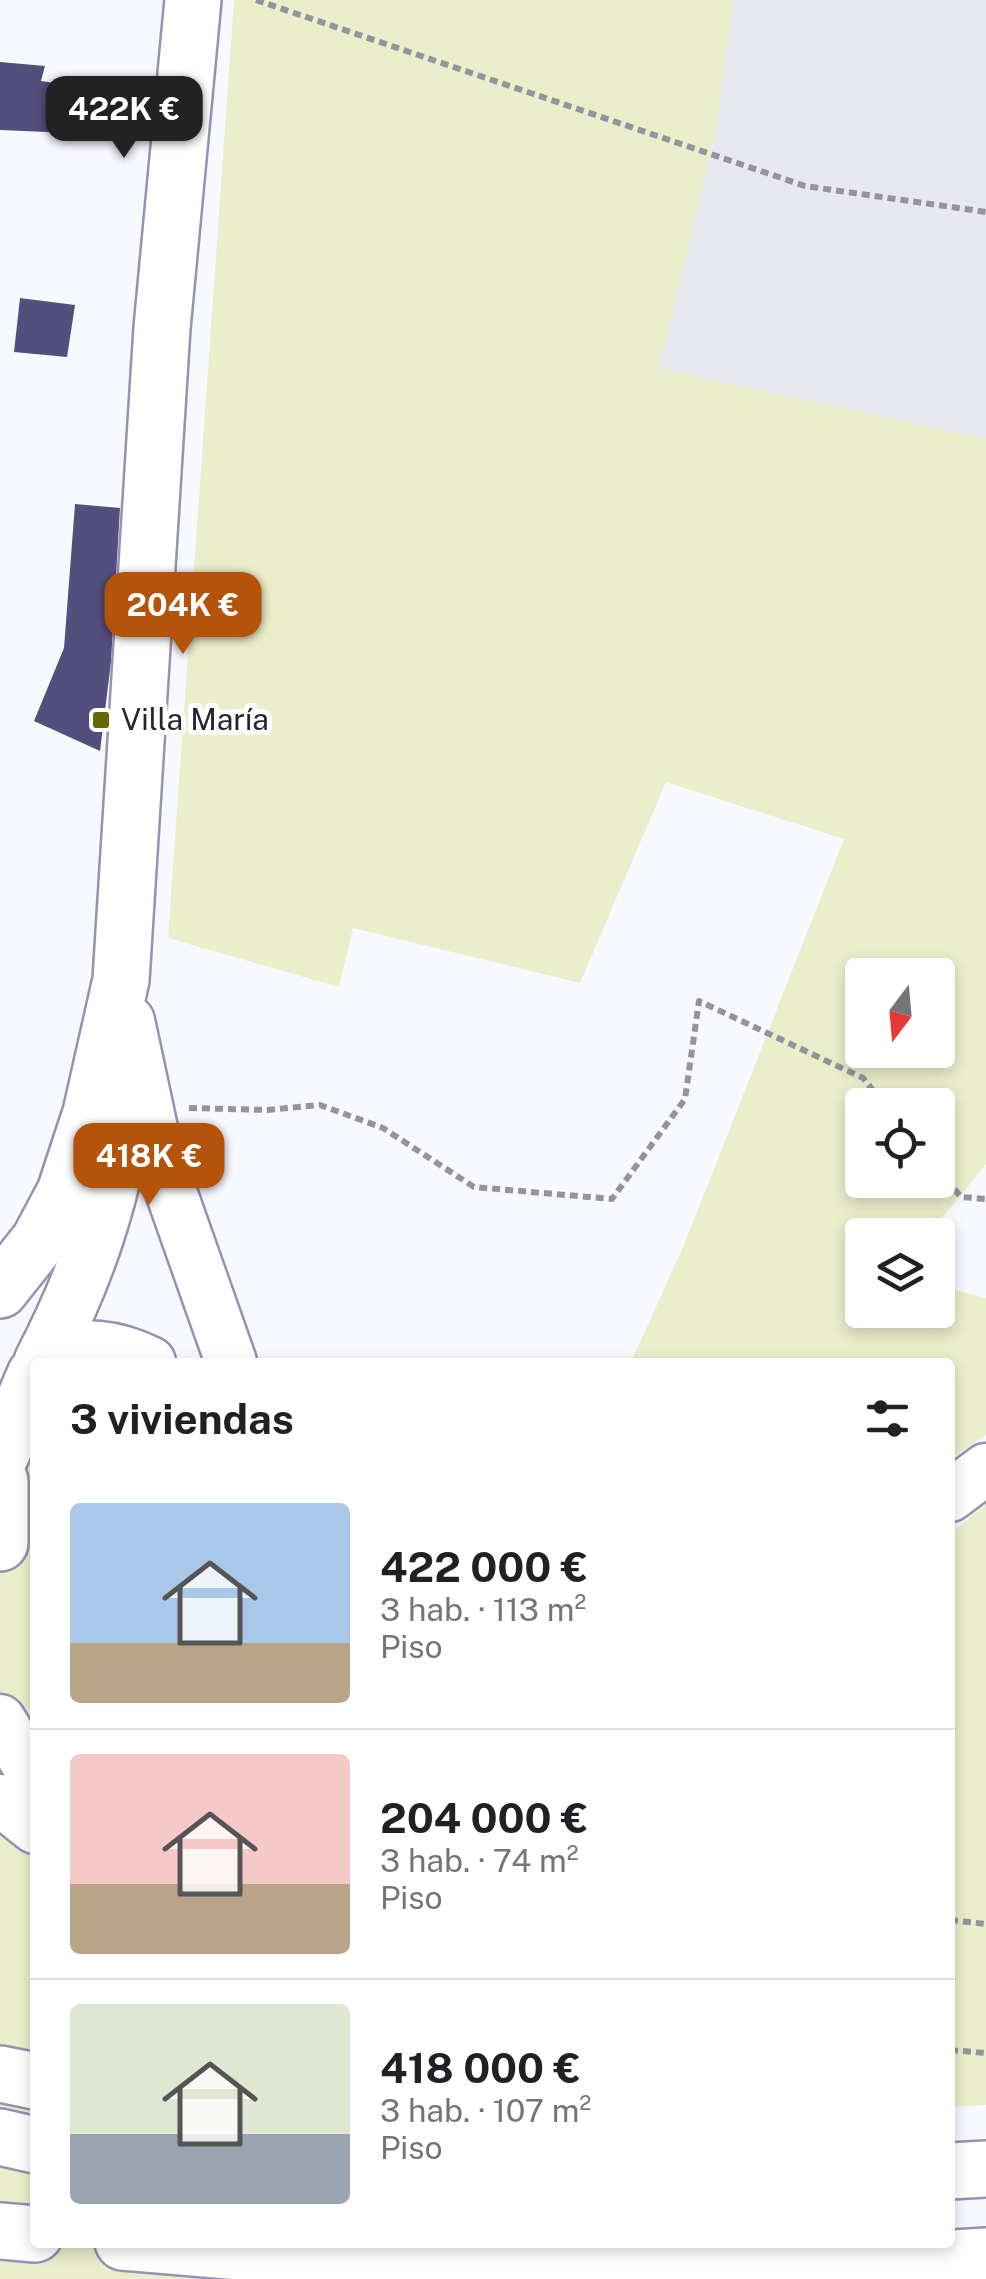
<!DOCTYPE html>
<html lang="es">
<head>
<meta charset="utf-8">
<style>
	body { margin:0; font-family:"Public Sans",sans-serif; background:#f2f2f2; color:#202124; height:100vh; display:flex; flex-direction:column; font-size:38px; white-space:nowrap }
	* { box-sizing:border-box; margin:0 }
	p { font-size:32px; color:#757577 }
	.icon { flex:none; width:55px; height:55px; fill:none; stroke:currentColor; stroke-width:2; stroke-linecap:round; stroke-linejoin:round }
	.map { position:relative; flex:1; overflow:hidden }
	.sheet { position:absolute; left:30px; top:1358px; width:925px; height:890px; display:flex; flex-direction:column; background:#fff; border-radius:10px; box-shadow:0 5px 15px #0003 }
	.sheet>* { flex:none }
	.needle { width:65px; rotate:196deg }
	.tools { position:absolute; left:845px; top:958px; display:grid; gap:20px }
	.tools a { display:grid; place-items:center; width:110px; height:110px; border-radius:10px; background:#fff; box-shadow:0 5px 15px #0003; font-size:50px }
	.price { position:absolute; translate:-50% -85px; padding:0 22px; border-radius:20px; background:#b45309; color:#fff; font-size:32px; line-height:65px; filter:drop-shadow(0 2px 5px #0008) }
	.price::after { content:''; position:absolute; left:50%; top:60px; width:30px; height:22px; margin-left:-15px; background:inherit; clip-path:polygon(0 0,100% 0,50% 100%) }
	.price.on { background:#222; color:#fff }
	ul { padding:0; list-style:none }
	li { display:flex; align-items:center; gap:30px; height:250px; padding:0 40px }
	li+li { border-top:2px solid #e0e0e0 }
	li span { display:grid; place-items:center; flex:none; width:280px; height:200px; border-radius:10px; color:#555 }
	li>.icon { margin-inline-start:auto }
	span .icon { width:120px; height:120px; fill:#fffc; stroke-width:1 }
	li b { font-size:42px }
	h2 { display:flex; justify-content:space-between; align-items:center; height:120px; padding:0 40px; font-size:42px }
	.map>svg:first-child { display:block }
	.built { fill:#e8e8f1 }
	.green { fill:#ebeecb; fill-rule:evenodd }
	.building { fill:#544e7c }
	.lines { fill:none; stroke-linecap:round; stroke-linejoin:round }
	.minor-casing { stroke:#9592b3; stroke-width:55 }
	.major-casing { stroke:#9592b3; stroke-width:60 }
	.highway-casing { stroke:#9592b3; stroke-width:60 }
	.path { stroke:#95949e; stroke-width:6; stroke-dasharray:8 5; stroke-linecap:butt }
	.minor { stroke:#fff; stroke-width:50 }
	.major { stroke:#fff; stroke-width:55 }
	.highway { stroke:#fff; stroke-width:55 }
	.highway-bridge-casing { stroke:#9592b3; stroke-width:60; stroke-linecap:butt }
	.highway-bridge { stroke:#fff; stroke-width:55 }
	.poi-dot { fill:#656805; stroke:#fff; stroke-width:4 }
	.labels { text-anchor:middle; stroke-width:10; stroke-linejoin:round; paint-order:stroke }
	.poi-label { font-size:30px; fill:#252431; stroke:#fff; text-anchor:start }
</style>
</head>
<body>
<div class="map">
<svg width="986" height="2279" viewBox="0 0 986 2279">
	<rect width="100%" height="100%" fill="#f8f8ff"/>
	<path class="built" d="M733 0H986V439L659 368 716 128Z"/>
	<g class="green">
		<path d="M234 0H733L716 128 659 368 986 439V1164L928 1235H862V1310H938V1276L943 1287 986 1298V1435L950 1459V1362H631L684 1245 844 839 666 782 580 983 353 928 339 987 168 938ZM938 975V1050H862V975ZM938 1105V1180H862V1105Z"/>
		<path d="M0 1414 35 1457V2242L359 2243 346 2279H0Z"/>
		<path d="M986 1504V2105L950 2107V1534Z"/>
	</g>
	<g class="building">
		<path d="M0 62 45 66 41 81 69 85 70 133 0 130Z"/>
		<path d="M20 298 75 305 67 357 14 352Z"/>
		<path d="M75 504 120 508 111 662 100 751 34 721 64 648Z"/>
	</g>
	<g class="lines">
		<defs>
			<g id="minor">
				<path d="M129 1021 157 1152 231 1362"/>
				<path d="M47 1353C85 1342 114 1345 150 1362"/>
				<path d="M950 1496 986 1469"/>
				<path d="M0 1720 35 1777"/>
				<path d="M0 1800 35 1828"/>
			</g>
			<g id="major">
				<path d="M0 1290 39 1241 65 1192 91 1113 121 980 162 328 193 0"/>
				<path d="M42 1362C86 1277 116 1192 126 1096"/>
				<path d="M0 1457 35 1375"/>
				<path d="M0 1481V1543"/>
			</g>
			<g id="highway">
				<path d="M0 2074 35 2081"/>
				<path d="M0 2137 35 2145"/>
				<path d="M950 2171 986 2169"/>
				<path d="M0 2231 35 2234"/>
				<path d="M123 2242 344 2261"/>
				<path d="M533 2268 741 2271 986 2256"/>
			</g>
		</defs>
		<use href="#minor" class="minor-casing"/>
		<use href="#major" class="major-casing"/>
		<use href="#highway" class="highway-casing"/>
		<g class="path">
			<path d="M256 0 805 186 986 212"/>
			<path d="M189 1108 267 1110 320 1105 383 1128 474 1187 612 1199 685 1099 699 1001 863 1078 885 1105"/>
			<path d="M938 1169 961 1197 986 1199"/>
			<path d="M950 1920 986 1924"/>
			<path d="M950 2050 986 2053"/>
		</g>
		<use href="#minor" class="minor"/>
		<use href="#major" class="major"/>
		<use href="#highway" class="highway"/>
		<defs>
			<path id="highway-bridge" d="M344 2261 533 2268"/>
		</defs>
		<use href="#highway-bridge" class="highway-bridge-casing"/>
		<use href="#highway-bridge" class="highway-bridge"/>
	</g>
	<rect class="poi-dot" x="91" y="710" width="20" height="20" rx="5"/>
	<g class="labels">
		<g class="poi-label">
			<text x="121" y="730">Villa María</text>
		</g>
	</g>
</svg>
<div class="tools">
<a><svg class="needle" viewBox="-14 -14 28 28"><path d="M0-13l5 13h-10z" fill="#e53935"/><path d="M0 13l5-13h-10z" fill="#757577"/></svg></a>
<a><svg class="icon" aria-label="locate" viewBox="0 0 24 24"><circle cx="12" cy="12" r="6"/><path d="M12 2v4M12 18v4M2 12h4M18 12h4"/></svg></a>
<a><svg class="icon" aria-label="layers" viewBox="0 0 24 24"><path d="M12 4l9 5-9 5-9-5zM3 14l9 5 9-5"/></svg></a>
</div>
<b class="price on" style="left:124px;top:161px">422K €</b>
<b class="price" style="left:183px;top:657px">204K €</b>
<b class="price" style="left:149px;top:1208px">418K €</b>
<section class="sheet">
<h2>3 viviendas<svg class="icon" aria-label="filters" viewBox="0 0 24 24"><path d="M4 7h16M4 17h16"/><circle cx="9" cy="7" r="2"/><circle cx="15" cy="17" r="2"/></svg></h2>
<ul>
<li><span style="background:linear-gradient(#a9c7e8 70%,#b9a48a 0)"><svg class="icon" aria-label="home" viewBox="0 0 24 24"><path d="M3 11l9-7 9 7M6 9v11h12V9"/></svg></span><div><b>422 000 €</b><p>3 hab. · 113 m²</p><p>Piso</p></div></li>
<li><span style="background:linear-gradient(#f6c9c9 65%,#b9a48a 0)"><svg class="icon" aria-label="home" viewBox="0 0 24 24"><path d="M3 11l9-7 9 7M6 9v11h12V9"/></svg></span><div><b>204 000 €</b><p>3 hab. · 74 m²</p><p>Piso</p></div></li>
<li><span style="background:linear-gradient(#dfe7d0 65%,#9aa5b1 0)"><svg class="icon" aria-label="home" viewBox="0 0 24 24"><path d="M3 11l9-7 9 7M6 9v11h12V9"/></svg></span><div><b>418 000 €</b><p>3 hab. · 107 m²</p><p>Piso</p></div></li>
</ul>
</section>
</div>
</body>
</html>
